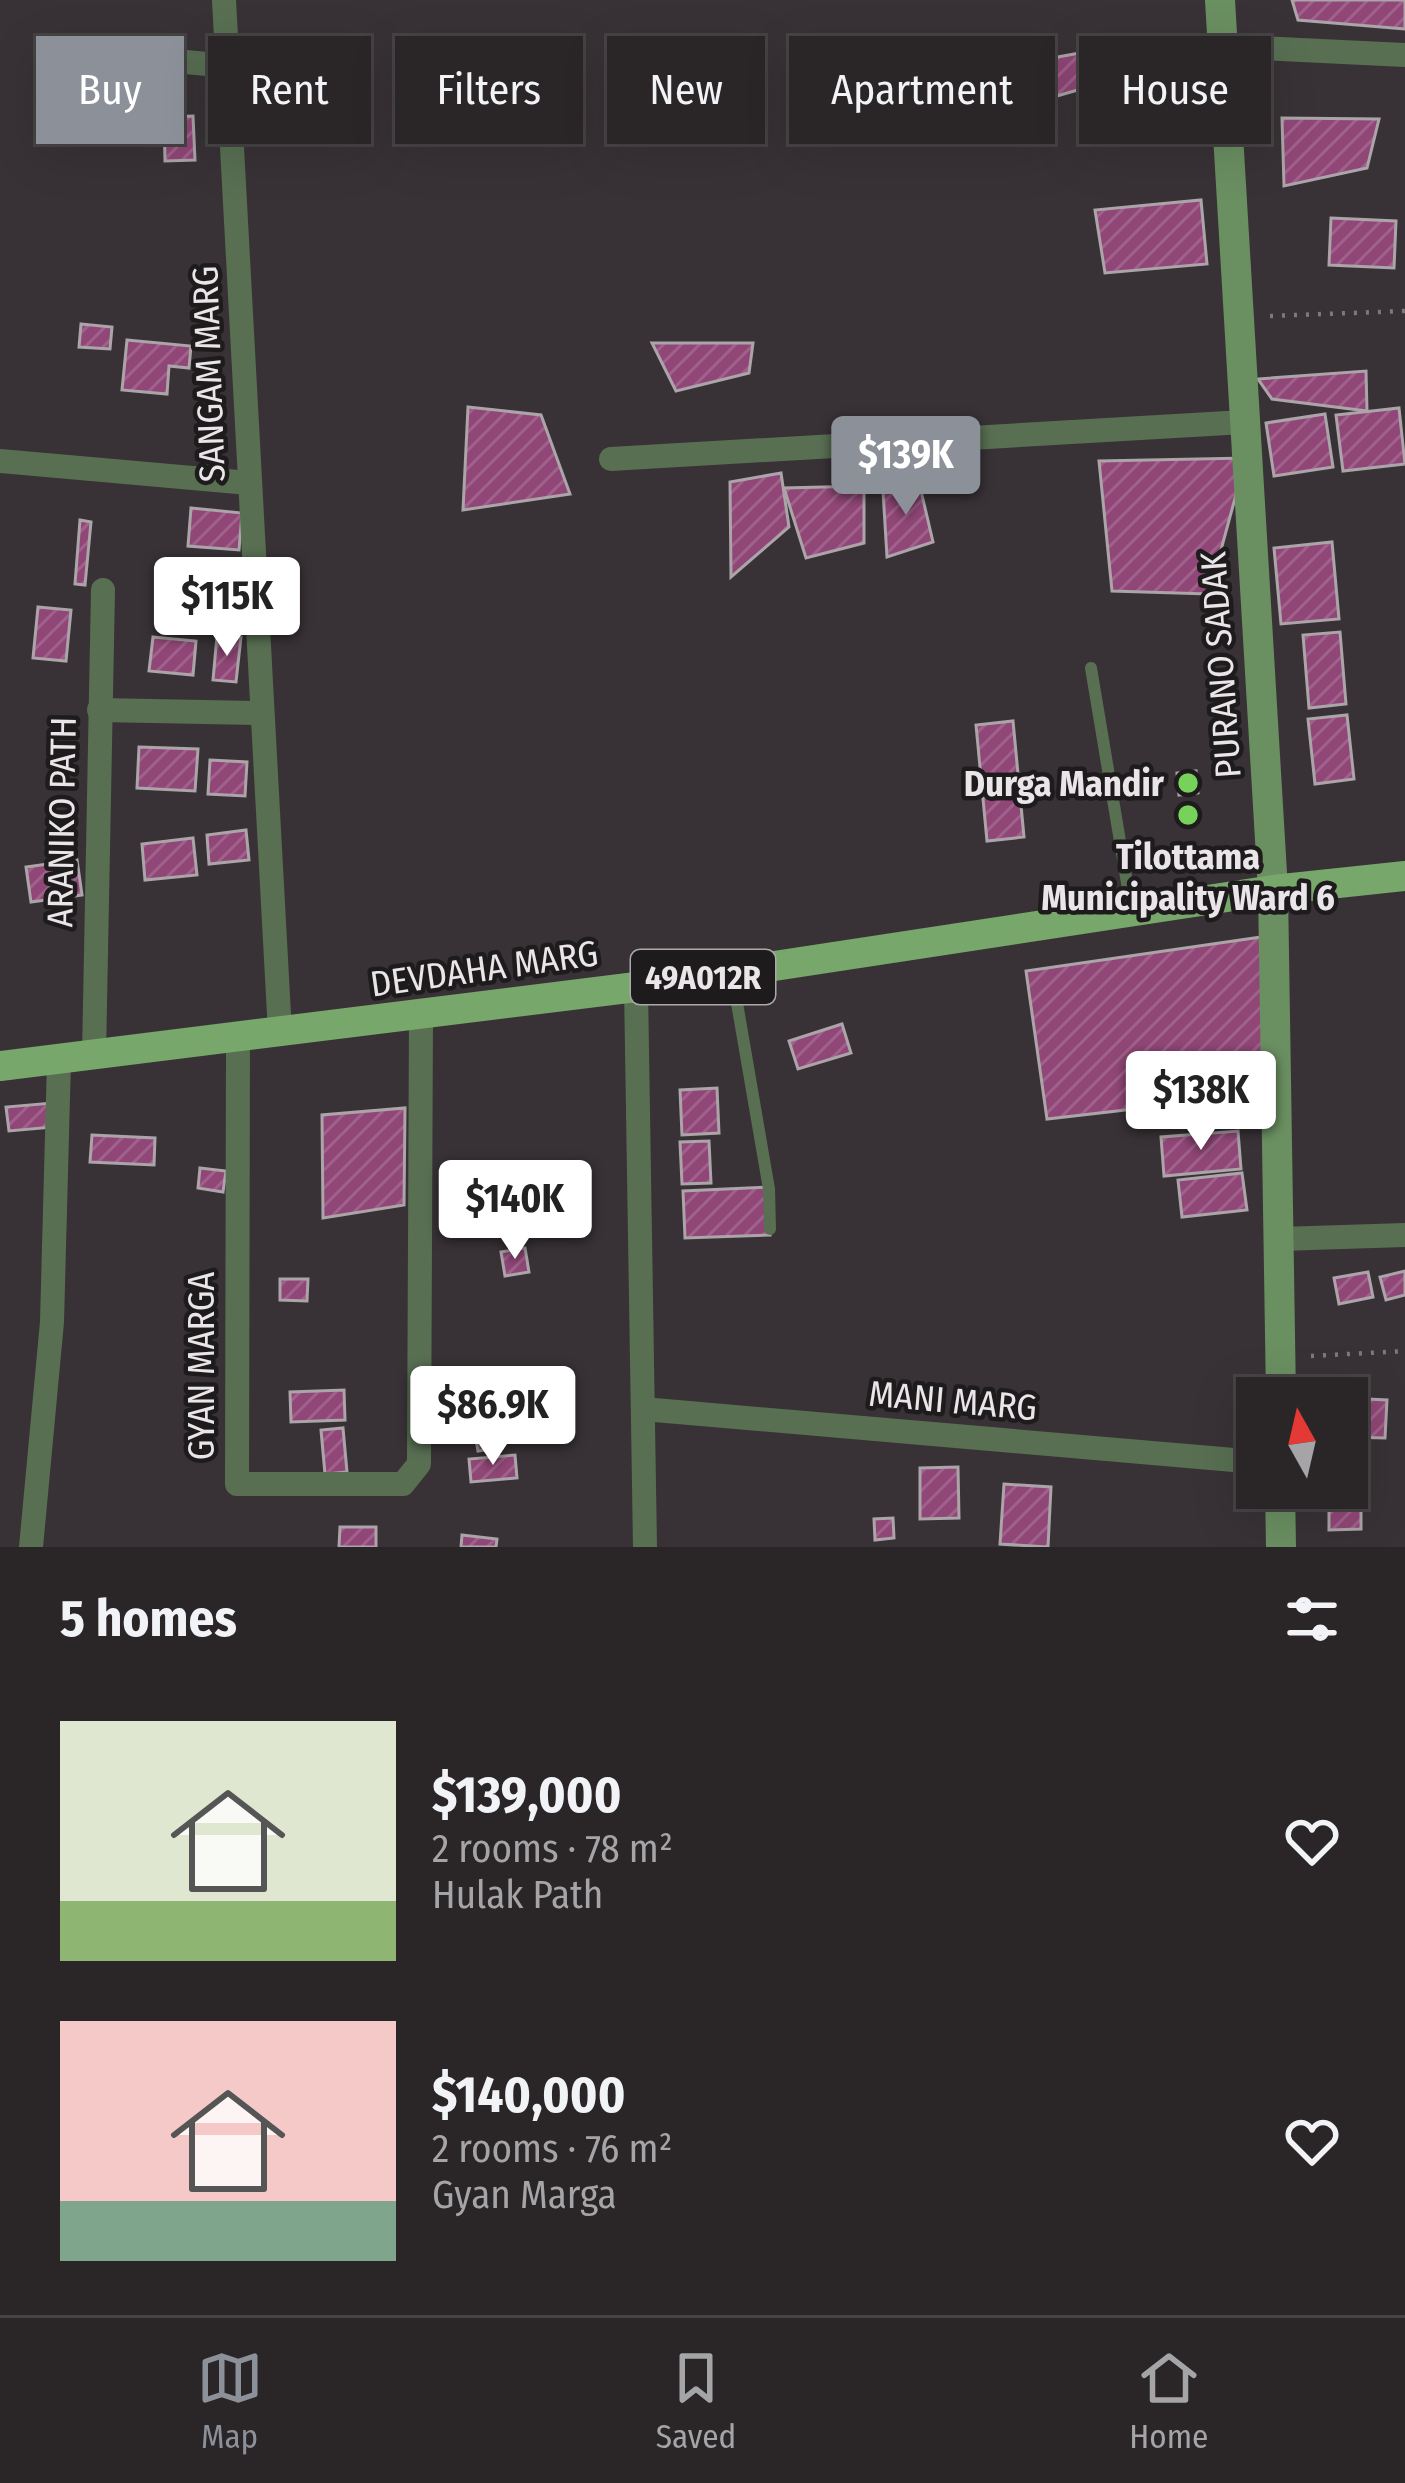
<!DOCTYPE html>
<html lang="en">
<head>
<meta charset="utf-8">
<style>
	body { margin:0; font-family:"Fira Sans Condensed",sans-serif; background:#363234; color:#f1f3f6; height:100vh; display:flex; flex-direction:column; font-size:45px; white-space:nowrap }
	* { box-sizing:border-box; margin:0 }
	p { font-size:39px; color:#a5a5a8 }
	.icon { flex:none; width:66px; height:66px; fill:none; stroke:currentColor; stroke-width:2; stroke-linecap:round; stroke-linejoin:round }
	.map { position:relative; height:1547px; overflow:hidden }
	.side { display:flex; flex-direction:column; background:#2a2628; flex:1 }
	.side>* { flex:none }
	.top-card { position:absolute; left:36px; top:36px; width:1335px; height:108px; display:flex; gap:24px }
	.needle { width:78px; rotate:352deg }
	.tools { position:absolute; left:1236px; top:1377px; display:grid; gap:24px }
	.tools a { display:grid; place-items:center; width:132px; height:132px; border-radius:0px; background:#2a2628; box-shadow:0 12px 48px #0002,0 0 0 3px #464345; font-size:60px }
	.price { position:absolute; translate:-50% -102px; padding:0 27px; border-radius:12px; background:#fff; color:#222; font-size:39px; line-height:78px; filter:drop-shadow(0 3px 6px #0008) }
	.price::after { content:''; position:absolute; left:50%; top:72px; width:36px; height:27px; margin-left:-18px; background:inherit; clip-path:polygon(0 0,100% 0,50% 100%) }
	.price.on { background:#8c9099; color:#fff }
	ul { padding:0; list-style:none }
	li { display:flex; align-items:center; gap:36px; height:300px; padding:0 60px }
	li span { display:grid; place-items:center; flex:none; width:336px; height:240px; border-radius:0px; color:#555 }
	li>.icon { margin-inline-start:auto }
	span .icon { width:144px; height:144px; fill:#fffc; stroke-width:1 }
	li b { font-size:51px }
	h2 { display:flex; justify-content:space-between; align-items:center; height:144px; padding:0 60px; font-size:51px }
	.pill { padding:0 42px; border-radius:0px; background:#2a2628; box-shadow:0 12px 48px #0002,0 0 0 3px #464345; font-size:42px; line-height:108px }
	.pill.on { background:#8c9099; color:#fff }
	.dock { display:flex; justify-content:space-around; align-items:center; height:168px; border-top:3px solid #464345; background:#2a2628; font-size:33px; color:#a5a5a8 }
	.dock a { display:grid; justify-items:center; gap:6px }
	.dock .on { color:#8c9099 }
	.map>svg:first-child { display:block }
	.building { fill:url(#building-hatch); stroke:#aba4a8; stroke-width:3 }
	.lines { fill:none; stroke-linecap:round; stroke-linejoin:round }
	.path { stroke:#7d787c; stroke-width:4.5; stroke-dasharray:3 9; stroke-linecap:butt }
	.lane { stroke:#586f52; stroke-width:12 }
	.street { stroke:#586f52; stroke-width:24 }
	.secondary { stroke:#6a8f61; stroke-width:30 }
	.primary { stroke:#78a76c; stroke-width:30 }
	.poi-dot { fill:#76d25a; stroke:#1e1b1d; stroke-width:4.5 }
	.labels { text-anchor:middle; stroke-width:9; stroke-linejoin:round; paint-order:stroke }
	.shield { fill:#1e1b1d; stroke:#aca8ab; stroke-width:3 }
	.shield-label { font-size:33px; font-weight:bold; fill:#e9e5e8 }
	.street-label { font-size:36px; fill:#e9e5e8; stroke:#1e1b1d }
	.poi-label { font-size:36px; font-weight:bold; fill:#e9e5e8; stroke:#1e1b1d; text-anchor:end }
</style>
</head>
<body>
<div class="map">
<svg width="1405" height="1547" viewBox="0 0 1405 1547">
	<defs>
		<pattern id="building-hatch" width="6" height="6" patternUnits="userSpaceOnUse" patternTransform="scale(3)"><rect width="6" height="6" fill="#904777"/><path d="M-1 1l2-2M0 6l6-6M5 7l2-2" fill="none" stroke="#a0618a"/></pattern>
	</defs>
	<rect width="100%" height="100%" fill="#383236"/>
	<g class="building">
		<path d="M1292 0H1405V29L1298 20Z"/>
		<path d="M1102 49 1088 87 1026 105 1019 64Z"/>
		<path d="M1102 49 1168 57 1160 109 1120 118Z"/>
		<rect x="148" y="85" width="30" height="15"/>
		<path d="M193 116 195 160 165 161 164 117Z"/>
		<path d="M1282 118 1379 119 1367 168 1284 186Z"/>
		<path d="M1201 200 1207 264 1105 273 1095 210Z"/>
		<path d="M1331 218 1396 221 1394 268 1329 265Z"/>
		<path d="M81 324 112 327 110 349 79 347Z"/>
		<path d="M127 340 191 346 189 368 169 366 167 394 122 390Z"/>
		<path d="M652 343H753L749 373 676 391Z"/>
		<path d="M1366 371 1367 411 1272 399 1258 379Z"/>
		<path d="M468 407 541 415 570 494 463 510Z"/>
		<path d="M1399 408 1405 464 1343 471 1336 415Z"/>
		<path d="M1325 414 1333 467 1274 476 1266 423Z"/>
		<path d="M1246 458 1209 594 1112 591 1099 461Z"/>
		<path d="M781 473 789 527 731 577 730 482Z"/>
		<path d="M918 478 933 542 887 557 883 491Z"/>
		<path d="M864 486V543L806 558 784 488Z"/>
		<path d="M191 508 242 513 239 550 188 546Z"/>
		<path d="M80 520 91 522 85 585 75 584Z"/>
		<path d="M1332 542 1339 619 1281 624 1274 548Z"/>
		<path d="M160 594 198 597 195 627 157 624Z"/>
		<path d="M38 607 71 610 66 661 33 658Z"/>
		<path d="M1340 632 1346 704 1309 708 1303 635Z"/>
		<path d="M217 636 241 637 236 682 213 680Z"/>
		<path d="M153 637 196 641 193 675 149 671Z"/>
		<path d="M1347 715 1354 779 1315 784 1308 719Z"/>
		<path d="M1013 721 1024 837 987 841 976 725Z"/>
		<path d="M139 747 198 749 195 791 137 788Z"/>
		<path d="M210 760 247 762 245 796 208 794Z"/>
		<path d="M1196 771 1198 793 1179 795 1177 773Z"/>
		<path d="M246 830 249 860 209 864 207 835Z"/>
		<path d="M193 838 197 875 145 880 142 844Z"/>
		<path d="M77 860 82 895 31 902 26 867Z"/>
		<path d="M1261 937 1265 1094 1047 1119 1026 971Z"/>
		<path d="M842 1024 851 1053 798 1069 789 1041Z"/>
		<path d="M717 1088 719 1133 682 1135 680 1090Z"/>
		<path d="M52 1103 54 1127 9 1131 6 1107Z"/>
		<path d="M405 1108 404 1205 323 1218 322 1115Z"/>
		<path d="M1238 1131 1241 1169 1164 1176 1161 1137Z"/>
		<path d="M92 1135 155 1138 154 1165 90 1162Z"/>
		<path d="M709 1141 711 1183 682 1184 680 1142Z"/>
		<path d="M200 1168 226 1171 223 1192 198 1188Z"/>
		<path d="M1242 1173 1247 1210 1182 1217 1178 1180Z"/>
		<path d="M768 1187 770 1235 685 1238 683 1191Z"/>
		<path d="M525 1248 529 1272 505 1276 501 1252Z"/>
		<path d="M1405 1271V1295L1386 1300 1380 1277Z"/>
		<path d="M1368 1272 1373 1297 1339 1304 1334 1278Z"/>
		<path d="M280 1279H308L307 1301 280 1300Z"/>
		<path d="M344 1390 345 1420 291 1422 290 1392Z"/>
		<path d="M1347 1398 1387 1400 1385 1438 1347 1437Z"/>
		<path d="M343 1428 347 1472 325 1474 321 1430Z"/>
		<path d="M497 1431 499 1448 478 1451 475 1434Z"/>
		<path d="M515 1455 517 1478 471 1482 469 1459Z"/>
		<path d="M958 1467 959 1518 920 1519V1468Z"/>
		<path d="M1004 1484 1051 1487 1048 1547 1000 1544Z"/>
		<path d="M1329 1501H1361V1529L1329 1530Z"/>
		<path d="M893 1518 894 1538 875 1540 874 1519Z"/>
		<path d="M340 1527H376V1547H339Z"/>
		<path d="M462 1535 497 1539 496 1547H461Z"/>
	</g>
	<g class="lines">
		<g class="path">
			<path d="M1270 316 1405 311"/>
			<path d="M1311 1356 1405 1351"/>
		</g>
		<g class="lane">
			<path d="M1091 668 1131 907"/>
			<path d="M732 974 769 1189 770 1229"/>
		</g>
		<g class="street">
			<path d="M224 0 280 1033"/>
			<path d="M1221 46 1405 55"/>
			<path d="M91 53 228 66"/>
			<path d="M611 459 1244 422"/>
			<path d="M0 461 249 483"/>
			<path d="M99 710 262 713"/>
			<path d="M636 987 645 1547"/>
			<path d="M238 1040 237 1484H403L419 1464 421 1016"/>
			<path d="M94 1056 103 590"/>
			<path d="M1280 1239 1405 1235"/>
			<path d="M643 1409 1257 1462"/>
			<path d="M31 1547 52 1322 59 1060"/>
		</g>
		<g class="secondary">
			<path d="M1220 0 1273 890 1281 1398"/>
			<path d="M1280 1488 1281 1547"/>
		</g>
		<path class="primary" d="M0 1066 636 987 1273 890 1405 876"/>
	</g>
	<g class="poi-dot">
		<circle cx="1188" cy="783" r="12"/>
		<circle cx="1188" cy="815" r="12"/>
	</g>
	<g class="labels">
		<rect class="shield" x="631" y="950" width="144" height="54" rx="9"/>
		<g class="shield-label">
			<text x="703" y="989">49A012R</text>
		</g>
		<g class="street-label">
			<text transform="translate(208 374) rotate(-92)" y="13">SANGAM MARG</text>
			<text transform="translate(1220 665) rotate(-94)" y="13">PURANO SADAK</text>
			<text transform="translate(61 822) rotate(-89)" y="13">ARANIKO PATH</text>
			<text transform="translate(484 968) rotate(-8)" y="13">DEVDAHA MARG</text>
			<text transform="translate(201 1366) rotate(-90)" y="13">GYAN MARGA</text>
			<text transform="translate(953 1400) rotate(5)" y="13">MANI MARG</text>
		</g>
		<g class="poi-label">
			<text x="1164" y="796">Durga Mandir</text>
			<text x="1188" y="869" text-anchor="middle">Tilottama<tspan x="1188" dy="41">Municipality Ward 6</tspan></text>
		</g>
	</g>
</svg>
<div class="tools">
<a><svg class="needle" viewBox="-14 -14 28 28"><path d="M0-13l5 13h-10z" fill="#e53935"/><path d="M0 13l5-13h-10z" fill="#a5a5a8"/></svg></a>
</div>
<b class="price on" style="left:906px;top:518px">$139K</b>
<b class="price" style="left:227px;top:659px">$115K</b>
<b class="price" style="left:1201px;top:1153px">$138K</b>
<b class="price" style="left:515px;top:1262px">$140K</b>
<b class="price" style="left:493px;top:1468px">$86.9K</b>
<div class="top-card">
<a class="pill on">Buy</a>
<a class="pill">Rent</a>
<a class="pill">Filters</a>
<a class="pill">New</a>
<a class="pill">Apartment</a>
<a class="pill">House</a>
</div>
</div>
<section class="side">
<h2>5 homes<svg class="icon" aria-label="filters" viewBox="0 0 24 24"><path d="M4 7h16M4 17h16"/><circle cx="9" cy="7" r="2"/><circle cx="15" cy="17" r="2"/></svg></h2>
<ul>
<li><span style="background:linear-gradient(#dfe7d0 75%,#8fb573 0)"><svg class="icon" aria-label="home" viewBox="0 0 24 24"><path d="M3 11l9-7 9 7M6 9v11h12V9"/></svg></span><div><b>$139,000</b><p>2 rooms · 78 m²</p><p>Hulak Path</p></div><svg class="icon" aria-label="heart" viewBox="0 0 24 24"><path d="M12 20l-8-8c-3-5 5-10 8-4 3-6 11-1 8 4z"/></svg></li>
<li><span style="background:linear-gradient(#f6c9c9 75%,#7fa58c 0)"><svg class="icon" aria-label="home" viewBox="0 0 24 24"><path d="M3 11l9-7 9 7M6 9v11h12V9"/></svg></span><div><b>$140,000</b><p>2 rooms · 76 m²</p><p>Gyan Marga</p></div><svg class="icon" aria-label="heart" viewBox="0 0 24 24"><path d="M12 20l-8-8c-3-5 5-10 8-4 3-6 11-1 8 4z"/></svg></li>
</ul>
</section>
<nav class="dock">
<a class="on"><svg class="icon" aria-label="map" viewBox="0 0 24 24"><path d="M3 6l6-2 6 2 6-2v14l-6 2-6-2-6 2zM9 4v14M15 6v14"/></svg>Map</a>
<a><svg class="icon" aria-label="saved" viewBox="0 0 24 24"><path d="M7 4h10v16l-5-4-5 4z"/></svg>Saved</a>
<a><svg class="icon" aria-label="home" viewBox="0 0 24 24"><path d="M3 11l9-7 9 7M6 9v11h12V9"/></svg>Home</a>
</nav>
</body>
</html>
